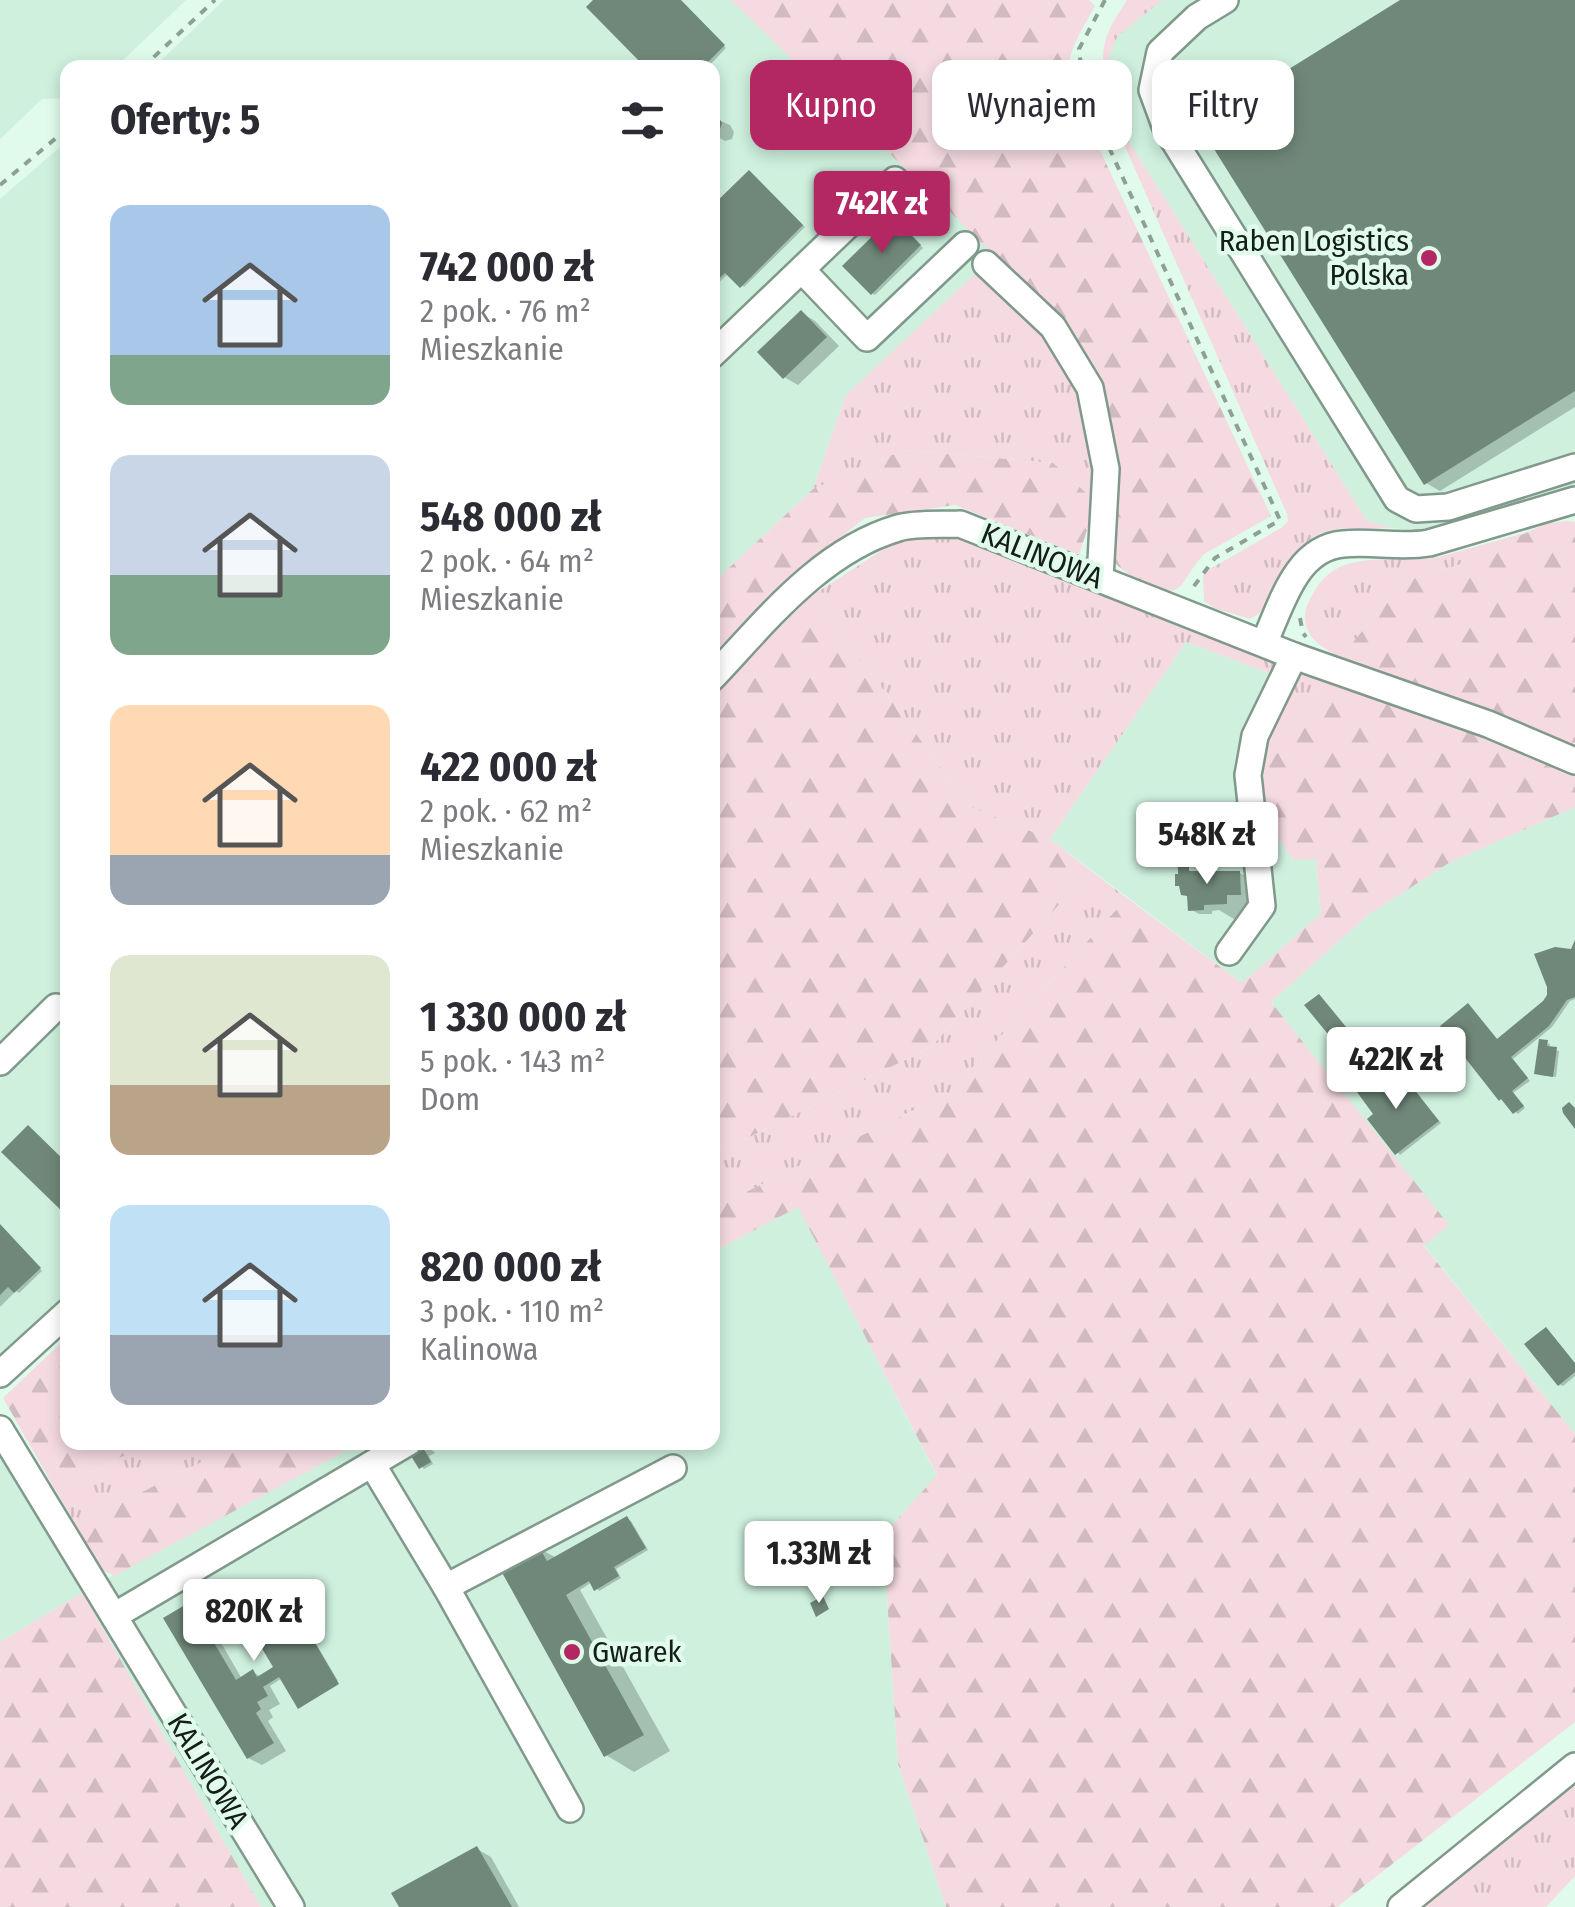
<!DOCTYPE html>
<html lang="pl">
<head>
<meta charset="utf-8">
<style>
	body { margin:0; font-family:"Fira Sans Condensed",sans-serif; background:#f2f2f3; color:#2b2b33; height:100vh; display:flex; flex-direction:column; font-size:38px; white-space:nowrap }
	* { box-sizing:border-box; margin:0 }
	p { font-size:32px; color:#7c7c81 }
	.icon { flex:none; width:55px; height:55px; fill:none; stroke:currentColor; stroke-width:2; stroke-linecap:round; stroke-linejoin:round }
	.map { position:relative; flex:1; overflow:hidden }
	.details { position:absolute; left:60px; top:60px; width:660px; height:1390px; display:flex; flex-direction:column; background:#fff; border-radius:20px; box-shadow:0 5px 15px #0003 }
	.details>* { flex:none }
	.guide { position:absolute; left:750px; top:60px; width:675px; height:90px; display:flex; gap:20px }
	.price { position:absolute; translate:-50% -85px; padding:0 22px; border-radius:10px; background:#fff; color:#222; font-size:32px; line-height:65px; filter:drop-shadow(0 2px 5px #0008) }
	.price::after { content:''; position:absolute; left:50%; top:60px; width:30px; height:22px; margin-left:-15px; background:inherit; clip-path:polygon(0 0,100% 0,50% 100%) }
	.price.active { background:#b32763; color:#fff }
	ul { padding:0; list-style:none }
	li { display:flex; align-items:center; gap:30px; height:250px; padding:0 50px }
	li span { display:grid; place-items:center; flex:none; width:280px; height:200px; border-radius:20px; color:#555 }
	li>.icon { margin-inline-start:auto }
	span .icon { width:120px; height:120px; fill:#fffc; stroke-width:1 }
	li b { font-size:42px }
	h2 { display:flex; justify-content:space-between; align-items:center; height:120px; padding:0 50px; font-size:42px }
	.pill { padding:0 35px; border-radius:20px; background:#fff; box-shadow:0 5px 15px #0003; font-size:35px; line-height:90px }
	.pill.active { background:#b32763; color:#fff }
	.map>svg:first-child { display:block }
	.built { fill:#cef0dd }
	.grass { fill:url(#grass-tufts) }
	.forest { fill:url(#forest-firs) }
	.shadow { fill:#0003 }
	.building { fill:#70887a }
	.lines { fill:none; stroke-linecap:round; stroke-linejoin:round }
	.minor-casing { stroke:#80998b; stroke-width:30 }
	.path { stroke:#8da095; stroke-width:4; stroke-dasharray:8 8; stroke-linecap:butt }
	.minor { stroke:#fff; stroke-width:25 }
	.poi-dot { fill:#b32763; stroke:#e0fbec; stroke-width:4 }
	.labels { text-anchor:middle; stroke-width:9; stroke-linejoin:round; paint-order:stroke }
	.poi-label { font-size:30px; fill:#141d18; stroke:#e0fbec; text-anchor:end }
	.street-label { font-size:30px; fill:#141d18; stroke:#e0fbec }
</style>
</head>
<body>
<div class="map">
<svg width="1575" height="1907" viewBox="0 0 1575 1907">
	<defs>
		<pattern id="grass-tufts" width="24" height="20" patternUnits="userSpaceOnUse" patternTransform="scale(2.5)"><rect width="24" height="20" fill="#f5dae1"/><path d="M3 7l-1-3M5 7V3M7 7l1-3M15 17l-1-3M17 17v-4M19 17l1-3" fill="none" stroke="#d1bbc0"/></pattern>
		<pattern id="forest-firs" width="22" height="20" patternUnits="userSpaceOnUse" patternTransform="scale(2.5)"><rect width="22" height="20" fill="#f5dae1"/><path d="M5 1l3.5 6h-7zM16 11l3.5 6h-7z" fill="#d1bbc0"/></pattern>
	</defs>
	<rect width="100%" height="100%" fill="#e0fbec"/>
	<g class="built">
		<path d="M0 0H186L116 67 68 68 67 98 42 99 0 139Z"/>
		<path d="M224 0H731L996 255 846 395 813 489 713 583 712 68H153Z"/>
		<path d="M1160 0H1575V487L1445 526 1421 531 1391 528 1367 521 1108 108 1104 71 1118 33Z"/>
		<path d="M67 141V1297L0 1361V199Z"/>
		<path d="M1186 642 1272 674 1242 728 1234 764 1237 827 1255 828 1269 823 1293 860 1316 858 1321 914 1242 983 1050 839Z"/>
		<path d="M1575 807V1434L1424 1245 1448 1225 1271 1002 1368 915 1449 863Z"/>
		<path d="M798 1206 937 1476 883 1537 898 1764 946 1907H261L90 1606 84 1592 0 1642V1451L84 1591 360 1443 712 1442 713 1252Z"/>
	</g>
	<g class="grass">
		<path d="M1127 0H1162L1117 37 1104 71C1100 40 1111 25 1127 0Z"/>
		<path d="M1108 108 1367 521 1391 528C1374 529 1341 526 1327 531 1279 547 1288 601 1250 619L1214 608 1204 601 1203 573 1281 528 1288 521 1287 514Z"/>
		<path d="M976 273 1042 330 1081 390 1096 502 1053 463 904 450 813 489 846 395Z"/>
		<path d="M1528 532 1503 546 1456 566 1403 581 1341 657C1324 649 1307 640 1305 619 1304 609 1310 599 1315 590 1341 546 1398 565 1439 557Z"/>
		<path d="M963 534 1192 632 1278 661 1272 674 1186 642 1050 839 968 806 896 706 810 597 893 543Z"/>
		<path d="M1297 667 1329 679 1266 748 1265 739Z"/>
		<path d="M1090 870 1127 898 949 1093 713 1208V1155L931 1047Z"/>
		<path d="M148 1443H240L76 1525 56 1491Z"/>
		<path d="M1575 1780V1876L1546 1907H1416Z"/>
	</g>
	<g class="forest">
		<path d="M731 0H1089L1095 6C1081 32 1065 53 1069 84L1271 516 1206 553C1179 577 1187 606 1143 582 1130 575 1119 570 1111 557L1096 380 1085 354 1070 332 1042 301Z"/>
		<path d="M904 450 1053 463 1096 502 1079 555 955 505 865 518 777 588 713 654V583L813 489Z"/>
		<path d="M1566 521 1575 522V748L1519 724 1341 657 1403 581 1456 566 1545 524Z"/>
		<path d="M810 597 896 706 968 806 1050 839 1090 870 931 1047 713 1155V695Z"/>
		<path d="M1329 679 1575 769V807L1449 863 1368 915 1271 1002 1449 1225 1424 1246 1575 1434V1722L1337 1907H946L898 1764 883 1536 937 1475 798 1207 713 1252V1208L949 1093 1127 898 1242 983 1321 914 1316 859 1293 860 1269 823 1263 789 1266 748Z"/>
		<path d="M67 1337 68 1442 148 1443 56 1491 3 1398Z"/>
		<path d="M240 1443H360L114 1576 101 1569 76 1525Z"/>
		<path d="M84 1592 90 1606 261 1907H0V1642Z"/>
	</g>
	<g class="shadow">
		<path d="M596 0H679L726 48 707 68H649Z"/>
		<path d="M1405 0H1575V407L1440 491 1426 483Z"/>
		<path d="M712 117 730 125 734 132 732 139 725 141 712 134Z"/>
		<path d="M753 175 805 227 744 287 729 273 712 289V210Z"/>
		<path d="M897 221 923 248 875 295 872 293Z"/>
		<path d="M802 313 815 321 839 346 798 385 784 377Z"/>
		<path d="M1189 870 1195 873H1240L1267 889 1254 919H1234L1219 910 1212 911V914H1199L1190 909Z"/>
		<path d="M1575 945V999L1570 1001 1552 1027 1513 1059 1530 1081 1513 1093 1525 1108 1518 1114 1501 1099 1469 1006 1499 1041 1545 1002Z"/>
		<path d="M1547 1043 1550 1044 1549 1049 1559 1051 1556 1077 1540 1075Z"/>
		<path d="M1413 1089 1441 1123 1400 1155 1370 1119 1404 1092Z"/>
		<path d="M0 1225 42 1271 19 1293 16 1291 0 1307Z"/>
		<path d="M1575 1364V1376L1563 1386 1559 1384Z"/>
		<path d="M430 1448 435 1453 429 1456 433 1464 424 1469 415 1457Z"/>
		<path d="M627 1519 631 1521 648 1550 616 1569 621 1578 599 1591 592 1582 580 1590 670 1751 634 1772 606 1755 538 1548 557 1558Z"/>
		<path d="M286 1593 338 1681 298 1706 282 1678 270 1686 280 1704 269 1710 273 1717 268 1721 286 1751 262 1765 248 1758 167 1619 207 1595 221 1603 226 1612 209 1622 242 1679 253 1672 261 1677 276 1668Z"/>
		<path d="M477 1849 491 1857 519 1907H401Z"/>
	</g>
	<g class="building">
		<path d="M593 0H681L725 45 702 68H646L586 7Z"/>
		<path d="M1400 0H1575V391L1424 485 1199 125Z"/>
		<path d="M712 114 717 115 722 123 719 132 712 134Z"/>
		<path d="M749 170 803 225 740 288 725 273 712 285V206Z"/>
		<path d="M893 216 921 245 871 295 842 266Z"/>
		<path d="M801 310 827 337 783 379 757 352Z"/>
		<path d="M1178 867H1189V871H1240L1241 895H1227V904L1204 905V910L1188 911 1187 896 1181 895 1179 886H1175V874H1178Z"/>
		<path d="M1575 940V997L1567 1000 1549 1026 1511 1057 1528 1078 1512 1091 1524 1106 1513 1114 1501 1099 1499 1101 1440 1026 1468 1003 1497 1039 1543 1001 1547 995V987L1534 954 1555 947 1571 949Z"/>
		<path d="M1319 994 1360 1044 1346 1056 1304 1005Z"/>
		<path d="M1539 1039 1548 1040 1547 1046 1557 1047 1553 1077 1534 1074Z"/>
		<path d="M1386 1069 1403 1090 1410 1084 1439 1121 1395 1155 1367 1119 1373 1114 1357 1092Z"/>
		<path d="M1569 1102 1575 1108V1129L1563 1113 1562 1108Z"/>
		<path d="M28 1125 68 1164V1217L1 1152Z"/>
		<path d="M0 1224 41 1268 14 1293 8 1287 0 1295Z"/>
		<path d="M1546 1327 1575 1363V1372L1558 1386 1524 1344Z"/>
		<path d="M424 1449 431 1462 419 1469 411 1456Z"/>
		<path d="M627 1516 646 1548 614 1567 619 1576 594 1591 589 1581 566 1595 644 1735 604 1757 499 1567 538 1545 547 1561Z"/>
		<path d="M283 1588 339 1684 298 1709 279 1677 263 1687 268 1696 257 1702 261 1709 256 1713 274 1743 247 1759 163 1618 207 1592 214 1604 197 1614 236 1680 253 1669 257 1677 273 1667 241 1613Z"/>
		<path d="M823 1596 829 1609 816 1617 810 1603Z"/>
		<path d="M477 1846 512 1907H399L391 1893Z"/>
	</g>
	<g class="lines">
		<defs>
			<g id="minor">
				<path d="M1225 0 1197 17 1160 52 1152 90 1166 128 1397 499 1416 509 1448 507 1575 467"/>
				<path d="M986 264 1053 327 1090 388 1106 469 1100 579"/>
				<path d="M802 270 867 338 965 245"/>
				<path d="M712 355 895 180"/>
				<path d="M1264 643C1281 607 1295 548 1343 544 1372 541 1400 548 1429 543L1575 500"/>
				<path d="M712 678C766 621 820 551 898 528 916 523 940 525 960 524L1294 656 1488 724 1575 761"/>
				<path d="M1229 952 1262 906 1248 775 1255 736 1294 656"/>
				<path d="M0 1062 56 1007"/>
				<path d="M0 1374 68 1312"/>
				<path d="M0 1429 291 1907"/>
				<path d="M372 1464 446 1587 570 1809"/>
				<path d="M446 1587 673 1468"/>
				<path d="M114 1616 409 1442"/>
				<path d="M1401 1907 1575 1766"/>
			</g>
		</defs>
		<use href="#minor" class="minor-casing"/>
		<g class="path">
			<path d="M1105 0 1079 49 1084 93 1280 520 1215 558 1191 590"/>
			<path d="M142 68 215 0"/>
			<path d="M0 185 68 128"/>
			<path d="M1300 618 1303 633 1306 637"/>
		</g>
		<use href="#minor" class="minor"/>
	</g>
	<g class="poi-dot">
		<circle cx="1429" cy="258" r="10"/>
		<circle cx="572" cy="1652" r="10"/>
	</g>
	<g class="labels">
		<g class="poi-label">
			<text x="1409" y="251">Raben Logistics<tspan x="1409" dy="34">Polska</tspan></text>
			<text x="592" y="1662" text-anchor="start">Gwarek</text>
		</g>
		<g class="street-label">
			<text transform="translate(1042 556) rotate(22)" y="10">KALINOWA</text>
			<text transform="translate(208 1771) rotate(59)" y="10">KALINOWA</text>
		</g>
	</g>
</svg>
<b class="price active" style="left:882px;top:256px">742K zł</b>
<b class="price" style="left:1207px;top:887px">548K zł</b>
<b class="price" style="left:1396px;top:1112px">422K zł</b>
<b class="price" style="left:819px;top:1606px">1.33M zł</b>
<b class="price" style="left:254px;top:1664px">820K zł</b>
<div class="guide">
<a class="pill active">Kupno</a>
<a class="pill">Wynajem</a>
<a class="pill">Filtry</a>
</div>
<section class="details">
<h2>Oferty: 5<svg class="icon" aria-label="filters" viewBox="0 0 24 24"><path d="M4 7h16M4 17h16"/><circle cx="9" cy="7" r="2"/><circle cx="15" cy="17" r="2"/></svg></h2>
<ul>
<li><span style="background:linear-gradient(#a9c7e8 75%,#7fa58c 0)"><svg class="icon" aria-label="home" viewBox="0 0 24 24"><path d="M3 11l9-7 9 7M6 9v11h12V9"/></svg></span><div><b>742 000 zł</b><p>2 pok. · 76 m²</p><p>Mieszkanie</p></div></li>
<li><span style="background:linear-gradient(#c9d6e8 60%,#7fa58c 0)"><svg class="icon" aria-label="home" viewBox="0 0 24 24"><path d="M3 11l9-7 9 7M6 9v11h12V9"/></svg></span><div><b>548 000 zł</b><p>2 pok. · 64 m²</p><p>Mieszkanie</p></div></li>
<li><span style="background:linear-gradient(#ffd9b3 75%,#9aa5b1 0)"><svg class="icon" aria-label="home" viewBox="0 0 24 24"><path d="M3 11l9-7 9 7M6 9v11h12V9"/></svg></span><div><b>422 000 zł</b><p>2 pok. · 62 m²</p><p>Mieszkanie</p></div></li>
<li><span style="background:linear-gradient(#dfe7d0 65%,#b9a48a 0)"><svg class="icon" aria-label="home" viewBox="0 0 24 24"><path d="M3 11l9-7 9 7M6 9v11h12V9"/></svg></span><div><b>1 330 000 zł</b><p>5 pok. · 143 m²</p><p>Dom</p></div></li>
<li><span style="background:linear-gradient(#bfe0f5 65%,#9aa5b1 0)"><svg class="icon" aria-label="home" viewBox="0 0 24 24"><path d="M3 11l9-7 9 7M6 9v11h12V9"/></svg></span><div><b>820 000 zł</b><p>3 pok. · 110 m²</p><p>Kalinowa</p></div></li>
</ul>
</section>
</div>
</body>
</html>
